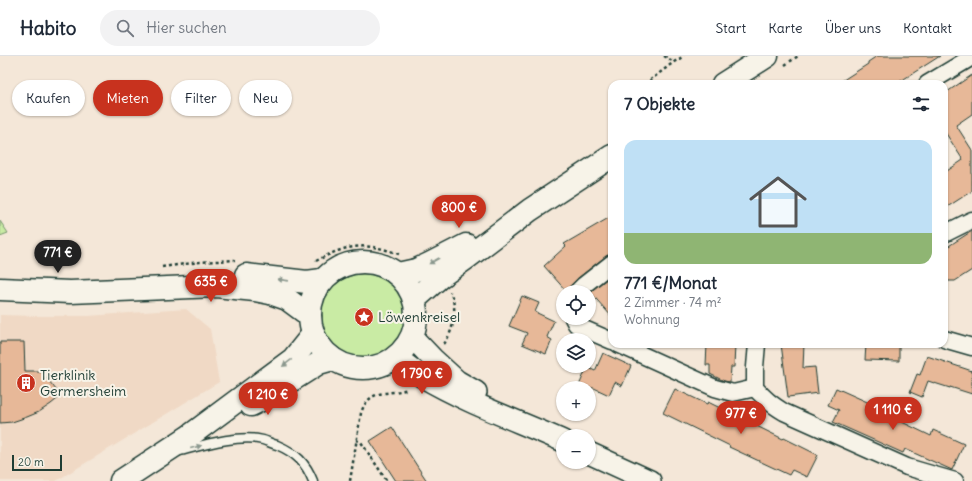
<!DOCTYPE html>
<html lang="de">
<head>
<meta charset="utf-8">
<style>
	body { margin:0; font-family:Delius,sans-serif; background:#f2f2f3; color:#1f2937; height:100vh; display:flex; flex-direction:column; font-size:15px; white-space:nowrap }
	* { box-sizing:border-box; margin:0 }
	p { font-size:13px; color:#747a83 }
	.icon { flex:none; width:22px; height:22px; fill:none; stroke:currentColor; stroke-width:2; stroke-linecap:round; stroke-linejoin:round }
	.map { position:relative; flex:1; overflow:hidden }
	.details { position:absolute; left:608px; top:24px; width:340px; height:268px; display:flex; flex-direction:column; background:#fff; border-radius:12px; box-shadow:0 1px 3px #0004 }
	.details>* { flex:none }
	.banner { position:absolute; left:12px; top:24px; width:380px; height:36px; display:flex; gap:8px }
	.fabs { position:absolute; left:556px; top:229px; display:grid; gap:8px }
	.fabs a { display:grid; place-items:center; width:40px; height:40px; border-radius:50%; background:#fff; box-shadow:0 1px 3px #0004; font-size:20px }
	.scale { position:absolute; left:12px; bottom:10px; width:50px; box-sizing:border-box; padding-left:4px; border:2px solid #1f3d34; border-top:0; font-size:11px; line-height:14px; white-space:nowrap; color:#1f3d34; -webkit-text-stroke:3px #f7f3e8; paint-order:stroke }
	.price { position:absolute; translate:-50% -34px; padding:0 9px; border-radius:14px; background:#c8321e; color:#fff; font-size:13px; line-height:26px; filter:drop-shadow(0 1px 2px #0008) }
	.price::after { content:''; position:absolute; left:50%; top:24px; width:12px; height:9px; margin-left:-6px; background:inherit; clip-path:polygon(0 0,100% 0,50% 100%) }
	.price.selected { background:#222; color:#fff }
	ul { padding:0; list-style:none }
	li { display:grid; align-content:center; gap:8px; height:212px; padding:0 16px }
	li span { display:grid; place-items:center; height:124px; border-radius:12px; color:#555 }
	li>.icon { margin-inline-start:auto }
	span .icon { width:72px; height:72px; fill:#fffc; stroke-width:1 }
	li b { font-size:17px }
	h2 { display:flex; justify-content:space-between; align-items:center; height:48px; padding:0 16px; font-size:17px }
	.tag { padding:0 14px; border-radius:18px; background:#fff; box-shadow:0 1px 3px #0004; font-size:14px; line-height:36px }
	.tag.selected { background:#c8321e; color:#fff }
	header { display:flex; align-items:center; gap:24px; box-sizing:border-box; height:56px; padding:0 20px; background:#fff; border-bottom:1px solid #e0e1e3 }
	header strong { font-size:19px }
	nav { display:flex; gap:22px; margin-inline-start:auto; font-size:14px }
	.search { width:280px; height:36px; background:#f2f2f3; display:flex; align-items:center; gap:10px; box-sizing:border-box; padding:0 14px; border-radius:22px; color:#747a83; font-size:15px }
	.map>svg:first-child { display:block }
	.built { fill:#f0d9c5 }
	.green { fill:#c9eba4; stroke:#74946c }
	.building { fill:#e7b898; stroke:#1f3d34 }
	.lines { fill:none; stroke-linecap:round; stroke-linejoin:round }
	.service-casing { stroke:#1f3d34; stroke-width:11 }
	.minor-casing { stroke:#1f3d34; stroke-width:19 }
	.tertiary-casing { stroke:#1f3d34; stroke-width:24 }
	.secondary-casing { stroke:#1f3d34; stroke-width:25 }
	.path { stroke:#1f3d34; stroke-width:2.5; stroke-dasharray:3 3; stroke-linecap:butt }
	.service { stroke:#f7f3e8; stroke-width:8 }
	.minor { stroke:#f7f3e8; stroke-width:16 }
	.tertiary { stroke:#f7f3e8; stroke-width:21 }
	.secondary { stroke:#f7f3e8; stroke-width:22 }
	.oneway { fill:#8b988e }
	.labels { text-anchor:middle; stroke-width:4; stroke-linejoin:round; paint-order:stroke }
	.poi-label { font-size:14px; fill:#1f3d34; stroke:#f7f3e8; text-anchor:start }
</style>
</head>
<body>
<header>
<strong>Habito</strong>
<div class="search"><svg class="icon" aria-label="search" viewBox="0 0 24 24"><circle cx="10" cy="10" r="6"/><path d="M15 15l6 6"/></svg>Hier suchen</div>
<nav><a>Start</a><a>Karte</a><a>Über uns</a><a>Kontakt</a></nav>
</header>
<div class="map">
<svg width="972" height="425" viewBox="0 0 972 425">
	<rect width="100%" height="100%" fill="#f4e7d8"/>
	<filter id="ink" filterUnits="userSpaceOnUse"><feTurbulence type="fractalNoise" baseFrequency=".025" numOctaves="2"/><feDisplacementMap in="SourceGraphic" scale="8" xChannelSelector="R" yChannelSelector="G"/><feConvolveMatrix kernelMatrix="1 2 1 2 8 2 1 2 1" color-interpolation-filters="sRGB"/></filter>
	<g filter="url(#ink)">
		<path class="built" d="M186 253 210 273 219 326 56 425H0V259L36 260H88Z"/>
		<g class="green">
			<path d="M0 165 8 177 0 180Z"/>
			<circle cx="363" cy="260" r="42"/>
		</g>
		<g class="building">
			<path d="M877 0H940L896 28H837L868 8V6Z"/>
			<path d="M972 19V58L956 69 972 94V135L944 153V117L963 104 945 76 944 77V38Z"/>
			<path d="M612 160V198L606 200 578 222 570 230 567 236 544 210 566 190 564 188Z"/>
			<path d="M972 175V214L955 225H944V210L949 206 944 199V193Z"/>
			<path d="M612 219V261L590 236Z"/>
			<path d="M522 240 539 247 535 256 554 265 547 281 552 284 546 298 522 288 527 277 509 270Z"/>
			<path d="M0 286H24L25 315H41L61 340 51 348 39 356 27 361 12 366 0 367Z"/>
			<path d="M707 288H735L734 311H731L730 326 724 325 710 318V309H706Z"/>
			<path d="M781 288H804L803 312 815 311 818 337 788 341Z"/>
			<path d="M866 288H899V305L865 304Z"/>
			<path d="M603 297 631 310 622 330 615 326 609 339 594 332H578L587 311 595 315Z"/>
			<path d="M927 300 972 315V338L950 331V332L928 325 922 341 910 336 917 318 920 319Z"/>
			<path d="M836 332 874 349 873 352 931 380 933 374 964 388 952 414 905 393 903 397 833 366 839 354 828 349Z"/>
			<path d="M675 333 707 348 708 346 783 383 784 382 818 399 807 421 792 414 789 419 729 391 730 390 663 357Z"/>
			<path d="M392 371 419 413 427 425H396L370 385Z"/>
		</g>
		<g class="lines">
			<defs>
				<path id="service" d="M180 395C203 389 239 378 263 384 267 385 272 388 277 389 296 397 306 407 313 425"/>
				<g id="minor">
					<path d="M927 28 972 1"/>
					<path d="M944 178 972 164"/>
					<path d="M577 236 584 229 612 207"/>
					<path d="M573 262 576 268 582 272 612 285"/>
					<path d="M944 283 972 291"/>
					<path d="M618 288 715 332 733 337 755 332"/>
					<path d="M757 288 755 311V332C765 343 771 348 784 356L907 411 955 425"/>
				</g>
				<g id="tertiary">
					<path d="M412 281 433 303 457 325 476 336"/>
					<path d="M396 301C405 308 414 315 423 321 467 347 516 364 563 385"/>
					<path d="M589 397 650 425"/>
				</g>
				<g id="secondary">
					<path d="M723 28 767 0"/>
					<circle cx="363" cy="259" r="53"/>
					<path d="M398 218 416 214 429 208 466 189"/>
					<path d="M246 219 307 226 322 224"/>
					<path d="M0 233 70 236 216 230 255 234 270 237 287 243 310 260"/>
					<path d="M415 243 440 221 468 201 530 154 612 100"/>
					<path d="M251 349 259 345 319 307 333 303"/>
					<path d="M121 425 188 381 293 303 313 278"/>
				</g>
			</defs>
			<use href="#service" class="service-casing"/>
			<use href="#minor" class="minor-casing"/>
			<use href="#tertiary" class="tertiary-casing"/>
			<use href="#secondary" class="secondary-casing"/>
			<g class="path">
				<path d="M664 0 674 6"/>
				<path d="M785 9 798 0"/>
				<path d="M645 28 674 6 684 0"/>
				<path d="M316 205C347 188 366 186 399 198"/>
				<path d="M162 211 200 206 235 204"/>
				<path d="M444 288C454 274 458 252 450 236"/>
				<path d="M356 384 361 386 387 425"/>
				<path d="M350 425 361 357C370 331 387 340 408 333"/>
			</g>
			<use href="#service" class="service"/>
			<use href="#minor" class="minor"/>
			<use href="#tertiary" class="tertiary"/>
			<use href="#secondary" class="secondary"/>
		</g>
		<defs><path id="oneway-solid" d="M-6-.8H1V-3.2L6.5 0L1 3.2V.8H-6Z"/></defs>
		<g class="oneway">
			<use href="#oneway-solid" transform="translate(434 205) rotate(150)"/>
			<use href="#oneway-solid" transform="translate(283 224) rotate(-172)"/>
			<use href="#oneway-solid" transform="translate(287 307) rotate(143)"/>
			<use href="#oneway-solid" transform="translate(196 391) rotate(-15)"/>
		</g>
	</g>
	<defs>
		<symbol id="sight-disc" viewBox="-11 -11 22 22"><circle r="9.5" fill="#c8321e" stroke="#f7f3e8"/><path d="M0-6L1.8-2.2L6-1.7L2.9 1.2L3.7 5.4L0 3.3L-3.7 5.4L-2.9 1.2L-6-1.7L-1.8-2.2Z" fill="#fff"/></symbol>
		<symbol id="building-disc" viewBox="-11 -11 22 22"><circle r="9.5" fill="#c8321e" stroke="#f7f3e8"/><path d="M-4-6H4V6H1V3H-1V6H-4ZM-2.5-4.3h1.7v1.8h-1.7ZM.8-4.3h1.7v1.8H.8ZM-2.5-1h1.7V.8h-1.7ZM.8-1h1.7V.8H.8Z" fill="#fff"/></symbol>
	</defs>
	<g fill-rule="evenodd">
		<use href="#sight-disc" x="353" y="250" width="22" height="22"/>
		<use href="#building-disc" x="15" y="316" width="22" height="22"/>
	</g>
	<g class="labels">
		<g class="poi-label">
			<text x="378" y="266">Löwenkreisel</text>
			<text x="40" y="324">Tierklinik<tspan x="40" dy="16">Germersheim</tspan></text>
		</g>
	</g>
</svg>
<div class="fabs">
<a><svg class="icon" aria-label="locate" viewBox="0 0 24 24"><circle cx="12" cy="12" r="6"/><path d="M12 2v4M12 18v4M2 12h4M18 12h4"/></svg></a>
<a><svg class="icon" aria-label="layers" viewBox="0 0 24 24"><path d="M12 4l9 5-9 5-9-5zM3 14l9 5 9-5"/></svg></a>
<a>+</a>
<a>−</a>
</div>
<div class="scale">20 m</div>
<b class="price" style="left:459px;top:173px">800 €</b>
<b class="price selected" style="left:58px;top:218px">771 €</b>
<b class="price" style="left:211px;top:247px">635 €</b>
<b class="price" style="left:422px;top:339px">1 790 €</b>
<b class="price" style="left:268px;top:360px">1 210 €</b>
<b class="price" style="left:893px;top:375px">1 110 €</b>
<b class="price" style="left:741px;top:379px">977 €</b>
<div class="banner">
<a class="tag">Kaufen</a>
<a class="tag selected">Mieten</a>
<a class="tag">Filter</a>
<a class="tag">Neu</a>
</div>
<section class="details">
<h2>7 Objekte<svg class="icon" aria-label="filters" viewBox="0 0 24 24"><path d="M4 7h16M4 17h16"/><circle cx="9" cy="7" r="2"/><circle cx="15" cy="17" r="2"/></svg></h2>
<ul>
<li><span style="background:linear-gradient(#bfe0f5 75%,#8fb573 0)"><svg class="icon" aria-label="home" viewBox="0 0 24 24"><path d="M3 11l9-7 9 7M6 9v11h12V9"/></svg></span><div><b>771 €/Monat</b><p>2 Zimmer · 74 m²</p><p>Wohnung</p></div></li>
</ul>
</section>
</div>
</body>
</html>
